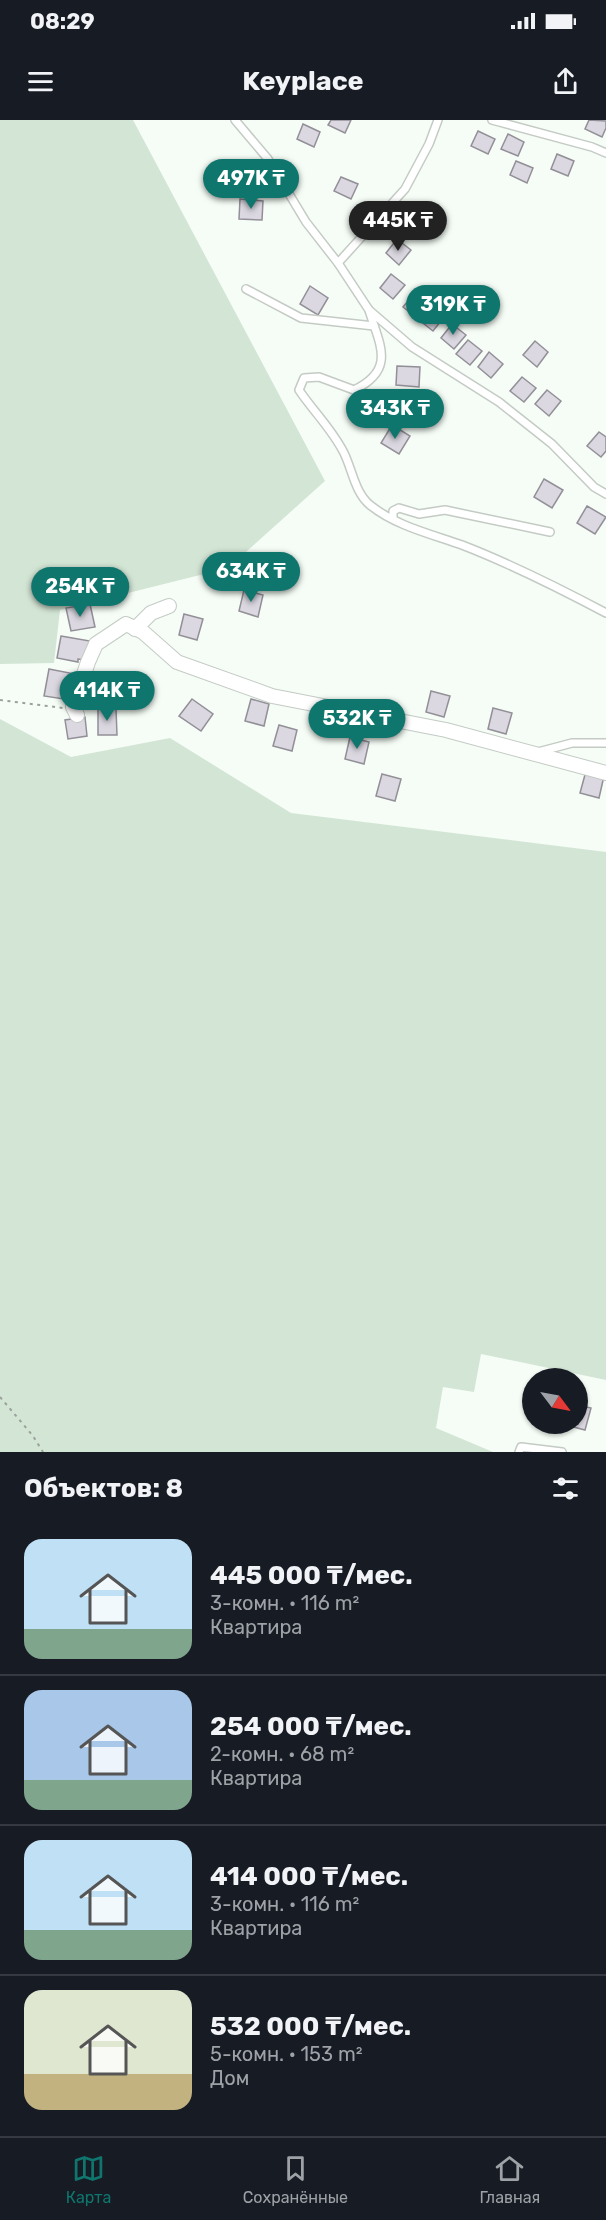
<!DOCTYPE html>
<html lang="ru">
<head>
<meta charset="utf-8">
<style>
	body { margin:0; font-family:Rubik,sans-serif; background:#242831; color:#f1f3f6; height:100vh; display:flex; flex-direction:column; font-size:22px; white-space:nowrap }
	* { box-sizing:border-box; margin:0 }
	p { font-size:20px; color:#9ea1a6 }
	.icon { flex:none; width:33px; height:33px; fill:none; stroke:currentColor; stroke-width:2; stroke-linecap:round; stroke-linejoin:round }
	.map { position:relative; height:1332px; overflow:hidden }
	.side { display:flex; flex-direction:column; background:#171b24; flex:1 }
	.side>* { flex:none }
	.needle { width:39px; rotate:122deg }
	.controls { position:absolute; left:522px; top:1248px; display:grid; gap:12px }
	.controls a { display:grid; place-items:center; width:66px; height:66px; border-radius:50%; background:#171b24; box-shadow:0 2px 4px #0004; font-size:30px }
	.price { position:absolute; translate:-50% -51px; padding:0 14px; border-radius:21px; background:#0f766e; color:#fff; font-size:20px; line-height:39px; filter:drop-shadow(0 2px 3px #0008) }
	.price::after { content:''; position:absolute; left:50%; top:36px; width:18px; height:14px; margin-left:-9px; background:inherit; clip-path:polygon(0 0,100% 0,50% 100%) }
	.price.on { background:#222; color:#fff }
	ul { padding:0; list-style:none }
	li { display:flex; align-items:center; gap:18px; height:150px; padding:0 24px }
	li+li { border-top:2px solid #363941 }
	li span { display:grid; place-items:center; flex:none; width:168px; height:120px; border-radius:18px; color:#555 }
	li>.icon { margin-inline-start:auto }
	span .icon { width:72px; height:72px; fill:#fffc; stroke-width:1 }
	li b { font-size:26px }
	h2 { display:flex; justify-content:space-between; align-items:center; height:72px; padding:0 24px; font-size:26px }
	.status { display:flex; justify-content:space-between; align-items:center; height:42px; padding:0 30px; background:#171b24; direction:ltr }
	.status svg { height:16px; fill:currentColor }
	header { display:flex; justify-content:space-between; align-items:center; height:78px; padding:0 24px; background:#171b24; font-size:27px; font-weight:700 }
	.menu { display:flex; justify-content:space-around; align-items:center; height:84px; border-top:2px solid #363941; background:#171b24; font-size:16px; color:#9ea1a6 }
	.menu a { display:grid; justify-items:center; gap:3px }
	.menu .on { color:#0f766e }
	.map>svg:first-child { display:block }
	.green { fill:#d3e5d5 }
	.building { fill:#dbd8e1; stroke:#928f97; stroke-width:1.5 }
	.lines { fill:none; stroke-linecap:round; stroke-linejoin:round }
	.service-casing { stroke:#c4cbc5; stroke-width:10 }
	.minor-casing { stroke:#c4cbc5; stroke-width:16 }
	.path { stroke:#9ba19c; stroke-width:2; stroke-dasharray:3 4.5; stroke-linecap:butt }
	.service { stroke:#fff; stroke-width:7 }
	.minor { stroke:#fff; stroke-width:14 }
</style>
</head>
<body>
<div class="status"><b>08:29</b><svg viewBox="0 0 49 12"><path d="M0 12V9h3v3zM5 12V6h3v6zM10 12V3h3v9zM15 12V0h3v12zM26 1h20v11H26zM47 4h2v5h-2z"/></svg></div>
<header><svg class="icon" aria-label="menu" viewBox="0 0 24 24"><path d="M4 6h16M4 12h16M4 18h16"/></svg>Keyplace<svg class="icon" aria-label="share" viewBox="0 0 24 24"><path d="M12 15V3M7 8l5-5 5 5M5 13v7h14v-7"/></svg></header>
<div class="map">
<svg width="606" height="1332" viewBox="0 0 606 1332">
	<rect width="100%" height="100%" fill="#f5fdf6"/>
	<g class="green">
		<path d="M0 0H133L325 361 228 448 60 490 54 543 0 544Z"/>
		<path d="M0 599 71 637 170 618 291 693 606 732V1260L481 1234 474 1272 443 1267 436 1308 493 1332H0Z"/>
	</g>
	<g class="building">
		<path d="M331 0H351L345 13 328 5Z"/>
		<path d="M589 0 606 1V8L602 17 585 9Z"/>
		<path d="M303 4 320 12 314 27 297 19Z"/>
		<path d="M478 11 495 19 488 34 471 26Z"/>
		<path d="M508 14 524 22 518 36 501 29Z"/>
		<path d="M557 34 574 41 568 56 551 49Z"/>
		<path d="M516 41 533 48 527 63 510 55Z"/>
		<path d="M341 57 358 64 351 79 334 71Z"/>
		<path d="M240 79 263 81 262 100 239 99Z"/>
		<path d="M397 119 411 130 399 145 386 133Z"/>
		<path d="M391 154 405 165 393 179 380 168Z"/>
		<path d="M310 166 328 178 318 195 300 184Z"/>
		<path d="M415 173 429 184 417 198 403 187Z"/>
		<path d="M431 185 444 197 433 211 419 200Z"/>
		<path d="M452 204 466 215 454 229 441 218Z"/>
		<path d="M468 220 482 231 470 245 456 234Z"/>
		<path d="M535 221 548 232 537 247 523 235Z"/>
		<path d="M489 232 503 244 491 258 478 247Z"/>
		<path d="M397 246 420 247 419 267 396 265Z"/>
		<path d="M522 257 536 268 524 282 510 271Z"/>
		<path d="M547 270 561 281 549 296 535 284Z"/>
		<path d="M392 305 410 316 399 334 381 323Z"/>
		<path d="M599 312 606 317V331L601 337 587 326Z"/>
		<path d="M544 359 563 370 552 388 534 377Z"/>
		<path d="M587 386 606 397 595 414 577 403Z"/>
		<path d="M244 470 263 475 258 497 239 491Z"/>
		<path d="M90 484 95 507 71 511 66 488Z"/>
		<path d="M184 494 203 499 197 520 179 515Z"/>
		<path d="M61 516 90 521 86 540 78 539V542L57 538Z"/>
		<path d="M49 549 75 554 70 580 44 576Z"/>
		<path d="M88 560 107 565 101 586 82 581Z"/>
		<path d="M431 571 450 576 444 597 426 592Z"/>
		<path d="M192 579 213 594 201 611 179 596Z"/>
		<path d="M251 579 269 584 264 606 245 601Z"/>
		<path d="M493 588 512 593 506 614 488 609Z"/>
		<path d="M98 589H116L117 615H98Z"/>
		<path d="M85 597 87 616 68 619 65 600Z"/>
		<path d="M279 605 297 610 292 631 273 626Z"/>
		<path d="M350 617 369 622 364 644 345 639Z"/>
		<path d="M586 651 604 656 599 678 580 673Z"/>
		<path d="M382 654 401 659 395 681 376 676Z"/>
		<path d="M578 1285 591 1288 585 1310 562 1304H578Z"/>
	</g>
	<g class="lines">
		<defs>
			<g id="service">
				<path d="M235 0 268 39 306 102 338 143 369 190 412 227 499 282 552 324 594 367 606 374"/>
				<path d="M492 0 592 27 606 33"/>
				<path d="M338 143 405 69 429 24 438 0"/>
				<path d="M246 169 301 198 374 206"/>
				<path d="M369 190C379 224 397 249 354 270L319 257 304 258 299 270C313 291 332 309 344 333 352 349 355 373 370 385 396 406 431 414 462 425 511 444 559 468 606 493"/>
				<path d="M393 398V391L399 388 419 394 445 390 550 412"/>
				<path d="M538 632 572 623H606"/>
				<path d="M519 1332 521 1327 562 1332"/>
			</g>
			<g id="minor">
				<path d="M135 509 151 493 169 486"/>
				<path d="M77 595 73 587 88 542 96 524 126 504 143 512 177 542 272 576 446 610 606 653"/>
			</g>
		</defs>
		<use href="#service" class="service-casing"/>
		<use href="#minor" class="minor-casing"/>
		<g class="path">
			<path d="M0 580 63 588"/>
			<path d="M0 1277 33 1316 43 1332"/>
		</g>
		<use href="#service" class="service"/>
		<use href="#minor" class="minor"/>
	</g>
</svg>
<div class="controls">
<a><svg class="needle" viewBox="-14 -14 28 28"><path d="M0-13l5 13h-10z" fill="#e53935"/><path d="M0 13l5-13h-10z" fill="#9ea1a6"/></svg></a>
</div>
<b class="price" style="left:251px;top:90px">497K ₸</b>
<b class="price on" style="left:398px;top:132px">445K ₸</b>
<b class="price" style="left:453px;top:216px">319K ₸</b>
<b class="price" style="left:395px;top:320px">343K ₸</b>
<b class="price" style="left:251px;top:483px">634K ₸</b>
<b class="price" style="left:80px;top:498px">254K ₸</b>
<b class="price" style="left:107px;top:602px">414K ₸</b>
<b class="price" style="left:357px;top:630px">532K ₸</b>
</div>
<section class="side">
<h2>Объектов: 8<svg class="icon" aria-label="filters" viewBox="0 0 24 24"><path d="M4 7h16M4 17h16"/><circle cx="9" cy="7" r="2"/><circle cx="15" cy="17" r="2"/></svg></h2>
<ul>
<li><span style="background:linear-gradient(#bfe0f5 75%,#7fa58c 0)"><svg class="icon" aria-label="home" viewBox="0 0 24 24"><path d="M3 11l9-7 9 7M6 9v11h12V9"/></svg></span><div><b>445 000 ₸/мес.</b><p>3-комн. · 116 m²</p><p>Квартира</p></div></li>
<li><span style="background:linear-gradient(#a9c7e8 75%,#7fa58c 0)"><svg class="icon" aria-label="home" viewBox="0 0 24 24"><path d="M3 11l9-7 9 7M6 9v11h12V9"/></svg></span><div><b>254 000 ₸/мес.</b><p>2-комн. · 68 m²</p><p>Квартира</p></div></li>
<li><span style="background:linear-gradient(#bfe0f5 75%,#7fa58c 0)"><svg class="icon" aria-label="home" viewBox="0 0 24 24"><path d="M3 11l9-7 9 7M6 9v11h12V9"/></svg></span><div><b>414 000 ₸/мес.</b><p>3-комн. · 116 m²</p><p>Квартира</p></div></li>
<li><span style="background:linear-gradient(#dfe7d0 70%,#c2b280 0)"><svg class="icon" aria-label="home" viewBox="0 0 24 24"><path d="M3 11l9-7 9 7M6 9v11h12V9"/></svg></span><div><b>532 000 ₸/мес.</b><p>5-комн. · 153 m²</p><p>Дом</p></div></li>
</ul>
</section>
<nav class="menu">
<a class="on"><svg class="icon" aria-label="map" viewBox="0 0 24 24"><path d="M3 6l6-2 6 2 6-2v14l-6 2-6-2-6 2zM9 4v14M15 6v14"/></svg>Карта</a>
<a><svg class="icon" aria-label="saved" viewBox="0 0 24 24"><path d="M7 4h10v16l-5-4-5 4z"/></svg>Сохранённые</a>
<a><svg class="icon" aria-label="home" viewBox="0 0 24 24"><path d="M3 11l9-7 9 7M6 9v11h12V9"/></svg>Главная</a>
</nav>
</body>
</html>
